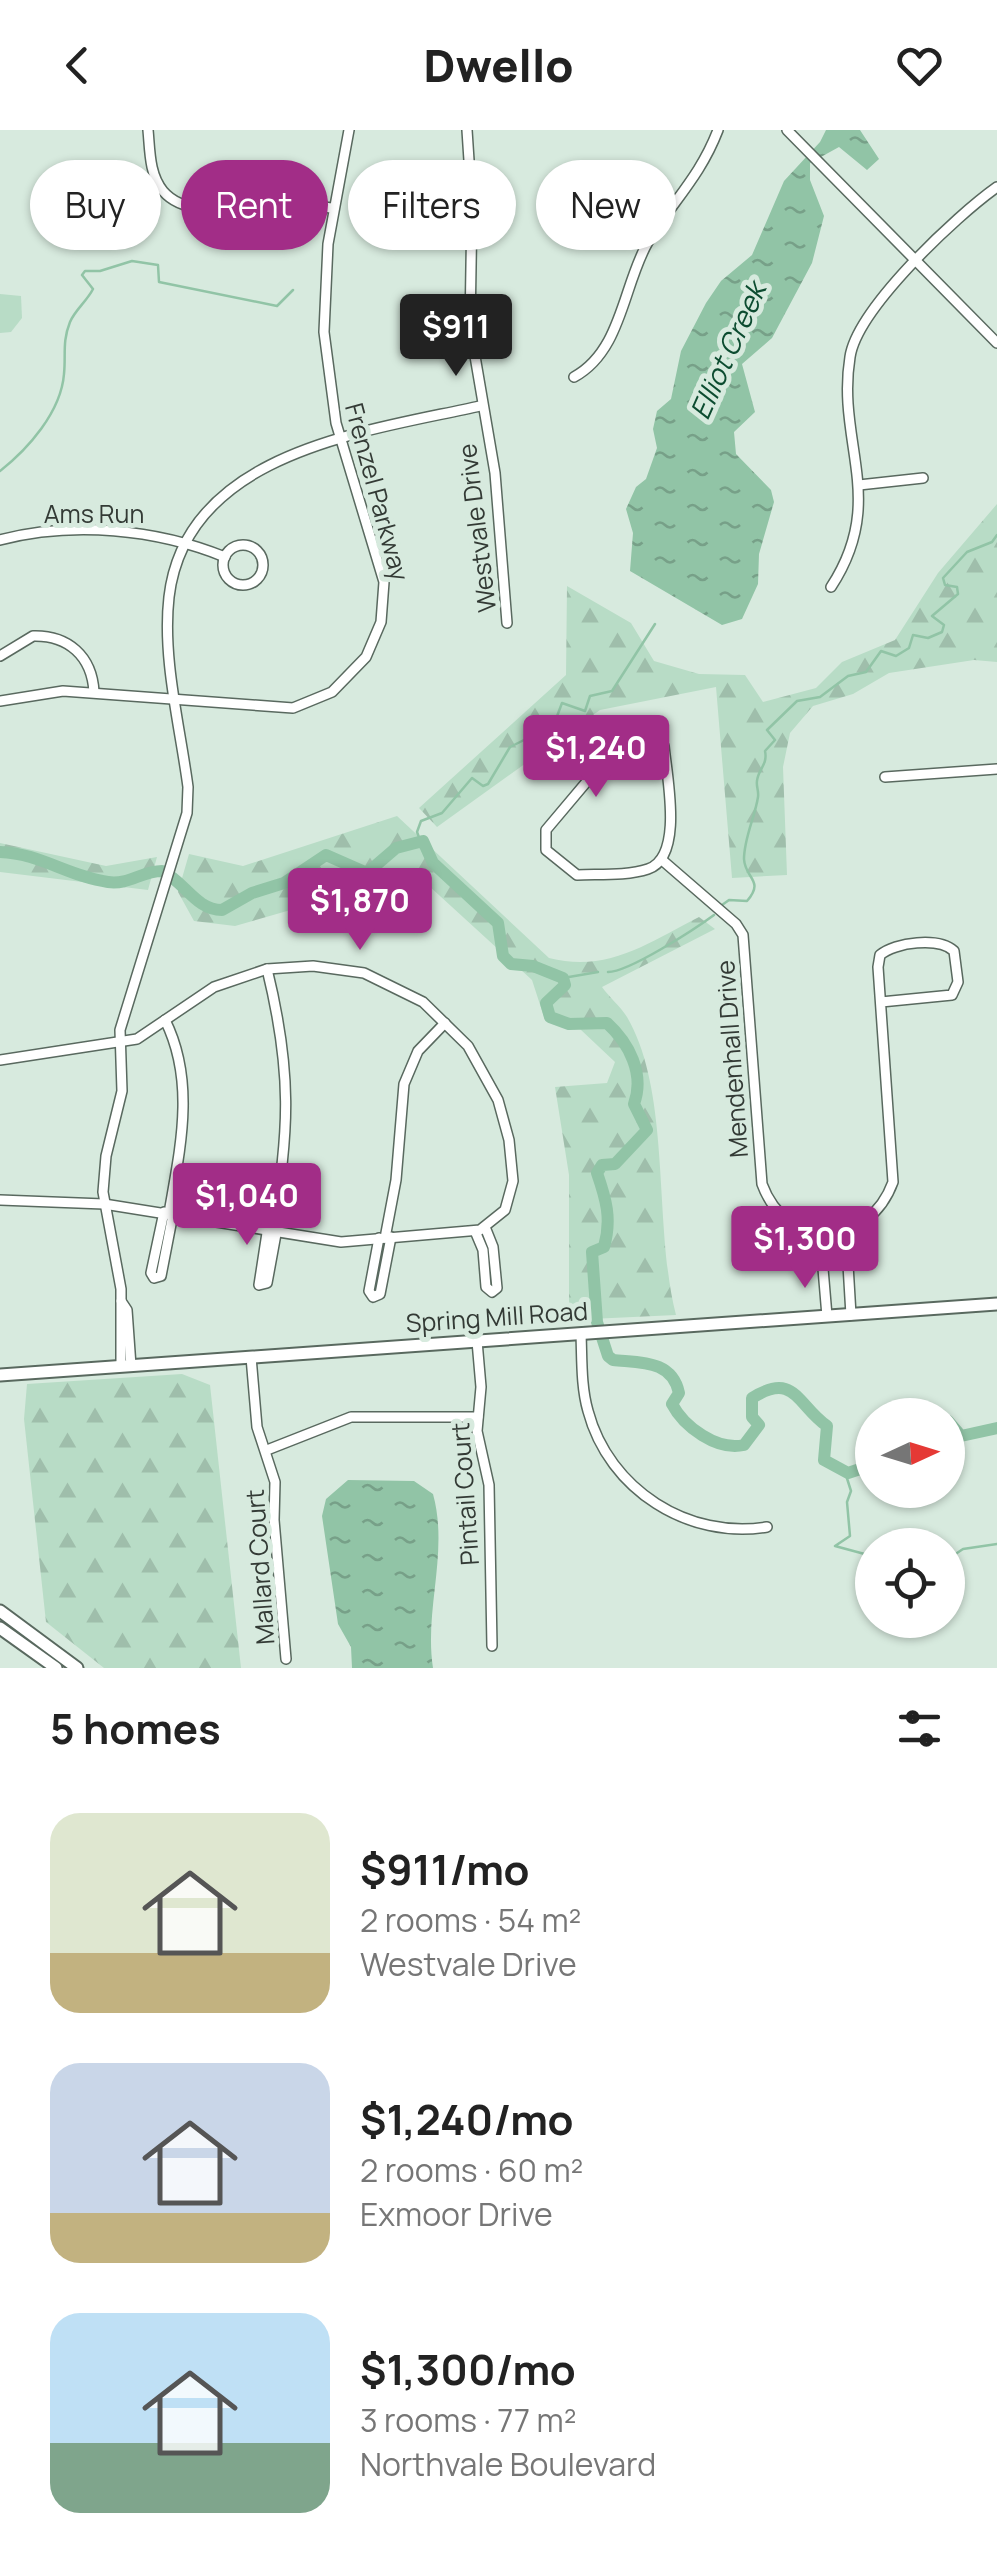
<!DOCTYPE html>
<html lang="en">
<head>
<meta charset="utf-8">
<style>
	body { margin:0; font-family:Manrope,sans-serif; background:#f2f2f2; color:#222; height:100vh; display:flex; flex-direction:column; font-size:38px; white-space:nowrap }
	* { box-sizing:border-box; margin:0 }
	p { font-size:32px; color:#767676 }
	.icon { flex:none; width:55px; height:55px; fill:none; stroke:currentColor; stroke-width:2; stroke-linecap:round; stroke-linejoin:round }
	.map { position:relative; height:1538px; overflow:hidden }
	.sheet { display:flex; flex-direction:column; background:#fff; flex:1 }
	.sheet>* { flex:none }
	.guide { position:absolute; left:30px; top:30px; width:938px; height:90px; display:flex; gap:20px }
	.needle { width:65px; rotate:86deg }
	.controls { position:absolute; left:855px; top:1268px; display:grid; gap:20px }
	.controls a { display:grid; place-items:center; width:110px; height:110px; border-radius:50%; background:#fff; box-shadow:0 2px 8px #0004; font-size:50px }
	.price { position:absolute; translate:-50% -85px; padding:0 22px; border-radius:10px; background:#a22d87; color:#fff; font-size:32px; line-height:65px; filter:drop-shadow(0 2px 5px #0008) }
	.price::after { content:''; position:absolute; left:50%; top:60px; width:30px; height:22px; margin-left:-15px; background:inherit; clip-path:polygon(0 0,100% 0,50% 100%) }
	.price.selected { background:#222; color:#fff }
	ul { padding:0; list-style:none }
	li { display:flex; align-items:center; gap:30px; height:250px; padding:0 50px }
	li span { display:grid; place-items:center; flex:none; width:280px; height:200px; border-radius:30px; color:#555 }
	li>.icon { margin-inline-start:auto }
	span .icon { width:120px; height:120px; fill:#fffc; stroke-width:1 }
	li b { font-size:42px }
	h2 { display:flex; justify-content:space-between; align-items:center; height:120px; padding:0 50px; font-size:42px }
	.tag { padding:0 35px; border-radius:45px; background:#fff; box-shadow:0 2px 8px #0004; font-size:35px; line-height:90px }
	.tag.selected { background:#a22d87; color:#fff }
	header { display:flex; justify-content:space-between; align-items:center; height:130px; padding:0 50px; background:#fff; font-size:45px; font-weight:800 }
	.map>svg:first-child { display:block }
	.forest { fill:url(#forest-firs) }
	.park { fill:#b8dcc6 }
	.water { fill:url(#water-ripples) }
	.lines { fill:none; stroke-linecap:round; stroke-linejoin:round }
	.stream { stroke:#91c4a6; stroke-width:2.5 }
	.river { stroke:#91c4a6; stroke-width:12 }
	.minor-casing { stroke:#59695f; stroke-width:12 }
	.tertiary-casing { stroke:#59695f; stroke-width:15 }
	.minor { stroke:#fff; stroke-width:9 }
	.tertiary { stroke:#fff; stroke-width:11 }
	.labels { text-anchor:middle; stroke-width:10; stroke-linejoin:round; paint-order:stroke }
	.street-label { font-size:25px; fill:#333a35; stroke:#d7eade }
	.water-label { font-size:28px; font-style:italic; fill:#0c4c30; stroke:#d7eade }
</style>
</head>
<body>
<header><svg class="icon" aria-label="back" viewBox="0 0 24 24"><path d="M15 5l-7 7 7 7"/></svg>Dwello<svg class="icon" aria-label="heart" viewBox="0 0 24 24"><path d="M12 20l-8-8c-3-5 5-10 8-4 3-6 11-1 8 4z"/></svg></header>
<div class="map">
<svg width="997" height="1538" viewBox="0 0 997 1538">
	<defs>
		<pattern id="forest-firs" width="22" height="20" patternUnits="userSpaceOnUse" patternTransform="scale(2.5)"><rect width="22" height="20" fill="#b8dcc6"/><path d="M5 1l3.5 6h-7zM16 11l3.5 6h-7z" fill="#9fbeab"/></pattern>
		<pattern id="water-ripples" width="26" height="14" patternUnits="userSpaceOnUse" patternTransform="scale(2.5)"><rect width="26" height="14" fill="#91c4a6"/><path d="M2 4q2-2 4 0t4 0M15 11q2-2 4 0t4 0" fill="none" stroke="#77a088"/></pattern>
	</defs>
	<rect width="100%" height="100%" fill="#d7eade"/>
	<g class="forest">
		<path d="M997 374V532L974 530 889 543 853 564 813 576 790 603 783 637 787 745 732 748 716 557 600 580 437 697 419 678 566 545 567 456 631 493 654 531 699 544 745 545 763 572 816 558 842 532 895 510 938 443Z"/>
		<path d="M397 686 549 828C608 843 648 813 699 787L715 799 602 857C609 867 620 876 627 887 672 964 653 1096 676 1185L569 1190V1045L555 957 607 953 615 932 580 899 545 890 532 850 417 745 382 765 301 777 235 796 194 791 178 762 189 724 243 736Z"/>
		<path d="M0 713 106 736 157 727 148 760 0 742Z"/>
		<path d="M182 1244 210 1255 241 1538H104L46 1492 24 1289 27 1254Z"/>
	</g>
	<path class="park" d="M0 164 21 166 22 188 11 202 0 203Z"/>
	<g class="water">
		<path d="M826 0H860L879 29 867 40 839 17 810 33V50L824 86 812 133 772 208 742 234 755 282 734 302 736 324 771 360 774 372 759 424 758 454 742 489 722 495 630 441 633 403 626 379 636 357 646 349 657 318 653 299 657 281 671 269 681 221 706 173 721 151 752 125 784 51 820 12Z"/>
		<path d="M348 1350 414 1351 433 1364C449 1422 424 1480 433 1538H352L351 1517 338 1494 322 1386 326 1369Z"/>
	</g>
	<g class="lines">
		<g class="stream">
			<path d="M0 341C28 319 61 282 64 244 66 225 62 212 70 192 75 180 87 171 93 159L82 145 85 141H100L132 131 158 135 159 152 277 176 293 160"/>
			<path d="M420 710 417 702 421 691 442 683 472 648 483 656 488 654 510 617 526 609 535 618H545L562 573 585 581 590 566 612 561 655 494"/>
			<path d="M722 775 729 770 747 771C765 750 745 749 744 729 744 708 755 687 758 667 759 661 756 656 757 651 758 639 768 635 765 621L775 610 767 600 797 571 820 567 848 546 866 542 881 521 896 526 909 518 913 505 928 508 942 502 944 495 932 486 958 464 957 457 945 455 943 448 967 422 992 412 997 405"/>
			<path d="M608 842C629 842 695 799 714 785"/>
			<path d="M563 848 598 842"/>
			<path d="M845 1342 851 1361 847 1372 850 1406 835 1416 872 1426"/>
			<path d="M948 1429 963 1419 997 1414"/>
		</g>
		<g class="river">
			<path d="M0 722C39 723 70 747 108 752 129 755 142 741 162 741 185 752 196 780 222 780L252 763 284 753 326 725 367 743 396 718 423 711 433 733 498 793 503 826 511 834 533 836 563 848 565 855 546 873 550 887 569 894 607 893C629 913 645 944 634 974L647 1000 615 1034 602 1035 597 1043C606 1069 612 1089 604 1117L592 1122 597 1192 608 1226 613 1230C641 1233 672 1230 679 1263L672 1274C684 1297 717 1321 744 1315L759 1295 752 1287V1268C795 1241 797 1275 827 1296L824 1330 848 1343 872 1335"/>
			<path d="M923 1285H941"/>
			<path d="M948 1291 961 1306 997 1298"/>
		</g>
		<defs>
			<g id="minor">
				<path d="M148 0C150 20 149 44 163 61 190 93 249 71 285 72 301 72 317 76 332 78"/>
				<path d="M467 0 472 76 470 197 495 343 507 493"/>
				<path d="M787 0 997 213"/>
				<path d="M574 247C622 221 623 155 648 112 672 72 700 47 718 0"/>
				<path d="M859 355 923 348"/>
				<path d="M0 410C73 391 156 399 225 427"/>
				<circle cx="243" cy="435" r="20"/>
				<path d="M831 457C888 370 836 313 850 227 857 179 956 86 997 57"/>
				<path d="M0 526 33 506C68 505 92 526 94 562"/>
				<path d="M0 571 63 561 293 578 332 562 366 527 381 492 384 452 336 293 324 202 328 114 349 0"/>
				<path d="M664 616C667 647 684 727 648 739 627 746 599 744 577 745L546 720V700L610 624 619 619Z"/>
				<path d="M885 647 997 639"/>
				<path d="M662 730 736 794 743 805 762 1054C787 1122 869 1118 893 1052L878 837 880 825C895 812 939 807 954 821L958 852 952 865 881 872"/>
				<path d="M267 839C292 941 290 1001 272 1104"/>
				<path d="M165 890C196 952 180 1019 169 1083"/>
				<path d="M0 930 137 909 214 857 267 839 313 836 364 843 423 872 468 916 498 970 509 1010 513 1051 505 1080 480 1100 341 1112 104 1074 0 1070"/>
				<path d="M164 1082 151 1143 154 1148 161 1146 173 1084"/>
				<path d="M475 1101 483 1120 486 1157 492 1162 497 1158 493 1117 485 1097"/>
				<path d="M846 1101 851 1185"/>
				<path d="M267 1103 259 1155 267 1153 276 1104"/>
				<path d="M820 1103 827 1186"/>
				<path d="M379 1108 369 1161 373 1167 380 1164 391 1107"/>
				<path d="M385 1108 396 1050 404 954 418 921 445 893"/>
				<path d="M121 1171 127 1180 131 1236"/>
				<path d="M581 1204C582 1229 581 1257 588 1281 609 1360 689 1410 767 1397"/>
				<path d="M477 1211 481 1257 477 1301 489 1355 492 1516"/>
				<path d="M251 1227 257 1297 275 1352 274 1390 286 1529"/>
				<path d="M121 1236V1159L103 1062 106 1026 122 961 120 900 187 683 188 657C180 596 162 528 169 467 186 321 369 301 480 276"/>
				<path d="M267 1320 351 1287H478"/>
			</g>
			<g id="tertiary">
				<path d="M0 1245 997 1174"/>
				<path d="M0 1481 77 1538"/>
				<path d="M0 1498 56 1538"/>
			</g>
		</defs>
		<use href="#minor" class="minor-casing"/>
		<use href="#tertiary" class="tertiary-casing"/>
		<use href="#minor" class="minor"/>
		<use href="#tertiary" class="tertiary"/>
	</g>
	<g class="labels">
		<g class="street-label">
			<text transform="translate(377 362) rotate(75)" y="9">Frenzel Parkway</text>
			<text x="94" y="393">Ams Run</text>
			<text transform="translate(477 398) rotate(-97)" y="9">Westvale Drive</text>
			<text transform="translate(732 929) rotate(-94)" y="9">Mendenhall Drive</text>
			<text transform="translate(497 1187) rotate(-4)" y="9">Spring Mill Road</text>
			<text transform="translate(465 1364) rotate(-94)" y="9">Pintail Court</text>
			<text transform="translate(260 1437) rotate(-94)" y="9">Mallard Court</text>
		</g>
		<g class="water-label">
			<text transform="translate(728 221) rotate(-66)" y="10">Elliot Creek</text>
		</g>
	</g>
</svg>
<div class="controls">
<a><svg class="needle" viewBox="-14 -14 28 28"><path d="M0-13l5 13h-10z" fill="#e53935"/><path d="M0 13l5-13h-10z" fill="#767676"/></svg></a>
<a><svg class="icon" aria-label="locate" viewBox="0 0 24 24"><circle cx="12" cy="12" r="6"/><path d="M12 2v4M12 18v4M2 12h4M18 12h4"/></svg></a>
</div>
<b class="price selected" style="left:456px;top:249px">$911</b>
<b class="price" style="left:596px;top:670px">$1,240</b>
<b class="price" style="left:360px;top:823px">$1,870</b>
<b class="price" style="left:247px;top:1118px">$1,040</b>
<b class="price" style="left:805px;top:1161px">$1,300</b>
<div class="guide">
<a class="tag">Buy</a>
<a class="tag selected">Rent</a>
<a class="tag">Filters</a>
<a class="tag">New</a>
</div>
</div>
<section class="sheet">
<h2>5 homes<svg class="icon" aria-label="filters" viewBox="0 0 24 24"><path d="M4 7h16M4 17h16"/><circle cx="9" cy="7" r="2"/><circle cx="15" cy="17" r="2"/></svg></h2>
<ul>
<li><span style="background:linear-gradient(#dfe7d0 70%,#c2b280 0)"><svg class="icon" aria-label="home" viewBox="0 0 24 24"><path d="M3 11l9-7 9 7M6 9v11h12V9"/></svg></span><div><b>$911/mo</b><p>2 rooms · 54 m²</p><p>Westvale Drive</p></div></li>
<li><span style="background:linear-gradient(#c9d6e8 75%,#c2b280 0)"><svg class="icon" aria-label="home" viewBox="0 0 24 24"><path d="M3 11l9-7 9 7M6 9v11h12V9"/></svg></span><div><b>$1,240/mo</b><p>2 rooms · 60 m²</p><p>Exmoor Drive</p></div></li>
<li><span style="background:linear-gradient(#bfe0f5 65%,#7fa58c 0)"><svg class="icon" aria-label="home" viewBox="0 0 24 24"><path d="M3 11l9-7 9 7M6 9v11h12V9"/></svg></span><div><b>$1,300/mo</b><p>3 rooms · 77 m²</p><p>Northvale Boulevard</p></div></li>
</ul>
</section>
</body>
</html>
